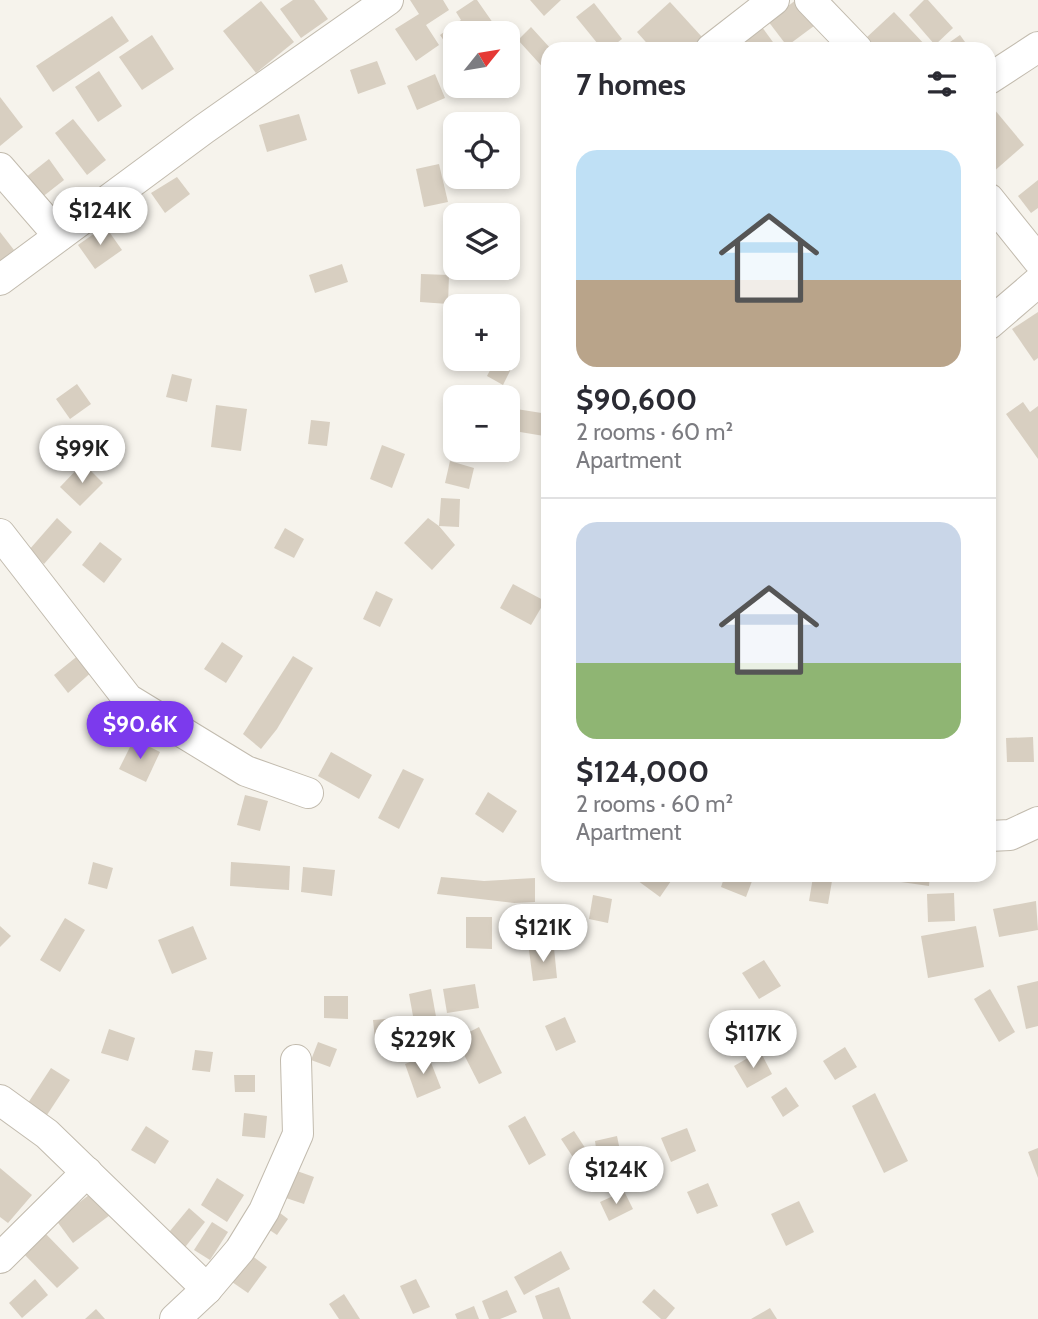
<!DOCTYPE html>
<html lang="en">
<head>
<meta charset="utf-8">
<style>
	body { margin:0; font-family:Cabin,sans-serif; background:#f7f7f7; color:#2b2b33; height:100vh; display:flex; flex-direction:column; font-size:26px; white-space:nowrap }
	* { box-sizing:border-box; margin:0 }
	p { font-size:23px; color:#7c7c81 }
	.icon { flex:none; width:38px; height:38px; fill:none; stroke:currentColor; stroke-width:2; stroke-linecap:round; stroke-linejoin:round }
	.map { position:relative; flex:1; overflow:hidden }
	.details { position:absolute; left:541px; top:42px; width:455px; height:840px; display:flex; flex-direction:column; background:#fff; border-radius:21px; box-shadow:0 4px 10px #0003 }
	.details>* { flex:none }
	.needle { width:46px; rotate:60deg }
	.tools { position:absolute; left:443px; top:21px; display:grid; gap:14px }
	.tools a { display:grid; place-items:center; width:77px; height:77px; border-radius:14px; background:#fff; box-shadow:0 4px 10px #0003; font-size:35px }
	.price { position:absolute; translate:-50% -60px; padding:0 16px; border-radius:24px; background:#fff; color:#222; font-size:23px; line-height:46px; filter:drop-shadow(0 2px 4px #0008) }
	.price::after { content:''; position:absolute; left:50%; top:42px; width:21px; height:16px; margin-left:-10px; background:inherit; clip-path:polygon(0 0,100% 0,50% 100%) }
	.price.active { background:#7c3aed; color:#fff }
	ul { padding:0; list-style:none }
	li { display:grid; align-content:center; gap:14px; height:371px; padding:0 35px }
	li+li { border-top:2px solid #e1e1e2 }
	li span { display:grid; place-items:center; height:217px; border-radius:21px; color:#555 }
	li>.icon { margin-inline-start:auto }
	span .icon { width:126px; height:126px; fill:#fffc; stroke-width:1 }
	li b { font-size:30px }
	h2 { display:flex; justify-content:space-between; align-items:center; height:84px; padding:0 35px; font-size:30px }
	.map>svg:first-child { display:block }
	.building { fill:#d8cfc1 }
	.lines { fill:none; stroke-linecap:round; stroke-linejoin:round }
	.minor-casing { stroke:#c2bbae; stroke-width:32 }
	.minor { stroke:#fff; stroke-width:30 }
</style>
</head>
<body>
<div class="map">
<svg width="1038" height="1319" viewBox="0 0 1038 1319">
	<rect width="100%" height="100%" fill="#f6f3ec"/>
	<g class="building">
		<path d="M293 0H314L328 19 301 38 280 9Z"/>
		<path d="M410 0H443L449 10 426 25 439 45 416 61 395 29 419 14Z"/>
		<path d="M474 0H477L500 33H455V57L440 35 461 20 456 12Z"/>
		<path d="M530 0H561L544 16Z"/>
		<path d="M796 0 818 23 787 46 768 21Z"/>
		<path d="M924 0H928L953 28 935 45 909 15Z"/>
		<path d="M261 1 294 42 256 73 223 31Z"/>
		<path d="M670 2 702 37 689 49H652L637 32Z"/>
		<path d="M594 3 622 39 609 49H602L576 17Z"/>
		<path d="M894 12 927 47 926 49H875L866 38Z"/>
		<path d="M112 16 129 41 53 92 36 66Z"/>
		<path d="M531 27 551 49H548V73L518 40Z"/>
		<path d="M762 27 778 49H742L738 44Z"/>
		<path d="M152 35 174 69 142 90 119 57Z"/>
		<path d="M960 35 970 49H940Z"/>
		<path d="M377 61 386 84 358 94 350 70Z"/>
		<path d="M99 71 122 106 98 122 75 87Z"/>
		<path d="M435 74 445 98 417 110 407 86Z"/>
		<path d="M0 97 23 127 0 146Z"/>
		<path d="M989 103 1024 145 992 173 989 169Z"/>
		<path d="M299 114 307 140 267 152 259 125Z"/>
		<path d="M73 119 106 160 87 175 55 133Z"/>
		<path d="M49 159 64 180 41 198 25 178Z"/>
		<path d="M439 164 448 202 424 207 416 169Z"/>
		<path d="M177 177 190 194 165 213 151 193Z"/>
		<path d="M1038 180V208L1031 213 1018 196Z"/>
		<path d="M105 226 122 250 95 269 78 245Z"/>
		<path d="M0 232 14 250 0 261Z"/>
		<path d="M342 264 348 282 315 293 309 275Z"/>
		<path d="M421 274 449 275 448 304 420 302Z"/>
		<path d="M1038 312V358L1034 361 1012 329Z"/>
		<path d="M496 359H506L514 363 503 385 487 376Z"/>
		<path d="M172 374 192 379 187 402 166 397Z"/>
		<path d="M77 384 91 404 70 419 56 399Z"/>
		<path d="M1023 402 1030 412 1038 406V459L1006 414Z"/>
		<path d="M216 405 247 409 241 451 211 447Z"/>
		<path d="M510 408 548 414 544 436 508 430Z"/>
		<path d="M311 420 330 422 327 446 308 444Z"/>
		<path d="M382 445 405 454 392 488 370 479Z"/>
		<path d="M450 461 474 468 469 489 445 483Z"/>
		<path d="M83 463 103 483 80 506 60 487Z"/>
		<path d="M441 498 460 499 459 527 439 526 455 545 432 570 404 543 428 518 439 526Z"/>
		<path d="M57 518 72 532 44 564 29 550Z"/>
		<path d="M285 528 304 539 294 558 274 548Z"/>
		<path d="M100 542 122 559 104 583 82 565Z"/>
		<path d="M513 584 545 601 531 625 500 608Z"/>
		<path d="M376 591 393 599 380 627 363 619Z"/>
		<path d="M222 642 243 656 226 683 204 669Z"/>
		<path d="M80 654 94 670 68 693 54 675Z"/>
		<path d="M293 656 313 668 277 729 261 749 243 734Z"/>
		<path d="M1033 737 1034 762H1007L1006 738Z"/>
		<path d="M134 739 160 752 146 782 119 769Z"/>
		<path d="M331 752 372 775 359 799 318 776Z"/>
		<path d="M403 769 424 779 399 829 378 818Z"/>
		<path d="M488 792 517 811 503 833 475 814Z"/>
		<path d="M245 795 268 801 260 831 237 825Z"/>
		<path d="M93 862 113 868 107 889 88 884Z"/>
		<path d="M231 862 290 866 289 890 230 886Z"/>
		<path d="M303 867 335 870 332 896 301 892Z"/>
		<path d="M630 875H663L671 881 660 897Z"/>
		<path d="M725 875 754 876 746 897 721 887Z"/>
		<path d="M882 875H901V882L882 881Z"/>
		<path d="M902 875H930L929 886 901 882Z"/>
		<path d="M441 877 484 881 535 878V902L514 903 437 894Z"/>
		<path d="M813 877 832 881 828 904 809 901Z"/>
		<path d="M954 893 955 921 928 922 927 894Z"/>
		<path d="M593 895 612 899 608 923 589 919Z"/>
		<path d="M1036 901 1038 930 999 937 993 909Z"/>
		<path d="M466 917H492V949L466 948Z"/>
		<path d="M65 918 85 930 60 972 40 960Z"/>
		<path d="M0 926 11 936 0 947Z"/>
		<path d="M193 926 207 959 172 974 158 940Z"/>
		<path d="M976 926 984 967 928 978 921 936Z"/>
		<path d="M554 948 557 978 533 981 529 950Z"/>
		<path d="M764 960 781 986 759 999 742 973Z"/>
		<path d="M1038 981V1026L1026 1029 1017 986Z"/>
		<path d="M475 984 479 1008 447 1013 443 989Z"/>
		<path d="M431 989 437 1022 415 1027 409 994Z"/>
		<path d="M990 989 1015 1032 999 1042 974 999Z"/>
		<path d="M324 996H348V1019L324 1018Z"/>
		<path d="M565 1017 576 1042 556 1051 545 1026Z"/>
		<path d="M399 1018 402 1047 376 1049 373 1020Z"/>
		<path d="M479 1027 502 1073 479 1084 456 1039Z"/>
		<path d="M109 1029 135 1038 128 1061 101 1053Z"/>
		<path d="M318 1042 337 1049 330 1067 311 1060Z"/>
		<path d="M845 1047 857 1067 835 1080 823 1061Z"/>
		<path d="M195 1050 213 1052 210 1072 192 1070Z"/>
		<path d="M760 1051 772 1074 747 1088 734 1066Z"/>
		<path d="M428 1055 441 1088 417 1098 405 1064Z"/>
		<path d="M51 1068 70 1080 45 1118 26 1106Z"/>
		<path d="M234 1075H255V1092H235Z"/>
		<path d="M786 1087 799 1106 783 1117 771 1097Z"/>
		<path d="M875 1093 908 1161 884 1173 852 1106Z"/>
		<path d="M244 1113 267 1116 265 1138 242 1136Z"/>
		<path d="M525 1116 546 1155 529 1165 508 1126Z"/>
		<path d="M146 1126 169 1141 155 1164 131 1150Z"/>
		<path d="M687 1128 696 1151 671 1162 661 1138Z"/>
		<path d="M574 1131 599 1169 586 1177 561 1139Z"/>
		<path d="M617 1136 623 1165 599 1169 595 1141Z"/>
		<path d="M1038 1148V1178L1028 1152Z"/>
		<path d="M0 1168 32 1195 8 1223 0 1217Z"/>
		<path d="M297 1171 314 1177 304 1204 286 1198Z"/>
		<path d="M217 1178 244 1195 227 1222 201 1205Z"/>
		<path d="M708 1183 718 1206 697 1214 687 1192Z"/>
		<path d="M624 1191 633 1209 609 1221 600 1202Z"/>
		<path d="M93 1192 110 1215 73 1243 56 1220Z"/>
		<path d="M799 1201 814 1232 786 1246 771 1214Z"/>
		<path d="M189 1208 205 1222 182 1251 165 1237Z"/>
		<path d="M276 1210 288 1219 277 1235 265 1227Z"/>
		<path d="M212 1222 228 1232 210 1260 194 1250Z"/>
		<path d="M43 1231 79 1268 57 1288 22 1252Z"/>
		<path d="M561 1251 570 1269 524 1295 514 1277Z"/>
		<path d="M251 1255 267 1267 248 1293 232 1282Z"/>
		<path d="M35 1279 48 1295 22 1318 9 1303Z"/>
		<path d="M416 1279 430 1307 413 1314 400 1286Z"/>
		<path d="M559 1287 571 1319H543L535 1296Z"/>
		<path d="M654 1289 675 1308 666 1319H661L642 1302Z"/>
		<path d="M507 1290 517 1312 500 1319H489L482 1301Z"/>
		<path d="M344 1294 360 1319H339L329 1304Z"/>
		<path d="M474 1306 479 1319H457L455 1314Z"/>
		<path d="M770 1308 777 1319H751Z"/>
		<path d="M96 1309 105 1319H85Z"/>
	</g>
	<g class="lines">
		<defs>
			<g id="minor">
				<path d="M810 0 857 49"/>
				<path d="M711 49 774 0"/>
				<path d="M989 79 1038 47"/>
				<path d="M0 168 59 236"/>
				<path d="M989 199 1038 260"/>
				<path d="M0 280 204 129 388 0"/>
				<path d="M989 324 1038 282"/>
				<path d="M0 534 128 699 246 771 308 793"/>
				<path d="M989 836 1010 835 1038 822"/>
				<path d="M0 1100 47 1134 207 1289"/>
				<path d="M0 1258 87 1172"/>
				<path d="M175 1319 207 1289 240 1250 264 1211 298 1134 296 1060"/>
			</g>
		</defs>
		<use href="#minor" class="minor-casing"/>
		<use href="#minor" class="minor"/>
	</g>
</svg>
<div class="tools">
<a><svg class="needle" viewBox="-14 -14 28 28"><path d="M0-13l5 13h-10z" fill="#e53935"/><path d="M0 13l5-13h-10z" fill="#7c7c81"/></svg></a>
<a><svg class="icon" aria-label="locate" viewBox="0 0 24 24"><circle cx="12" cy="12" r="6"/><path d="M12 2v4M12 18v4M2 12h4M18 12h4"/></svg></a>
<a><svg class="icon" aria-label="layers" viewBox="0 0 24 24"><path d="M12 4l9 5-9 5-9-5zM3 14l9 5 9-5"/></svg></a>
<a>+</a>
<a>−</a>
</div>
<b class="price" style="left:100px;top:247px">$124K</b>
<b class="price" style="left:82px;top:485px">$99K</b>
<b class="price active" style="left:140px;top:761px">$90.6K</b>
<b class="price" style="left:543px;top:964px">$121K</b>
<b class="price" style="left:753px;top:1070px">$117K</b>
<b class="price" style="left:423px;top:1076px">$229K</b>
<b class="price" style="left:616px;top:1206px">$124K</b>
<section class="details">
<h2>7 homes<svg class="icon" aria-label="filters" viewBox="0 0 24 24"><path d="M4 7h16M4 17h16"/><circle cx="9" cy="7" r="2"/><circle cx="15" cy="17" r="2"/></svg></h2>
<ul>
<li><span style="background:linear-gradient(#bfe0f5 60%,#b9a48a 0)"><svg class="icon" aria-label="home" viewBox="0 0 24 24"><path d="M3 11l9-7 9 7M6 9v11h12V9"/></svg></span><div><b>$90,600</b><p>2 rooms · 60 m²</p><p>Apartment</p></div></li>
<li><span style="background:linear-gradient(#c9d6e8 65%,#8fb573 0)"><svg class="icon" aria-label="home" viewBox="0 0 24 24"><path d="M3 11l9-7 9 7M6 9v11h12V9"/></svg></span><div><b>$124,000</b><p>2 rooms · 60 m²</p><p>Apartment</p></div></li>
</ul>
</section>
</div>
</body>
</html>
